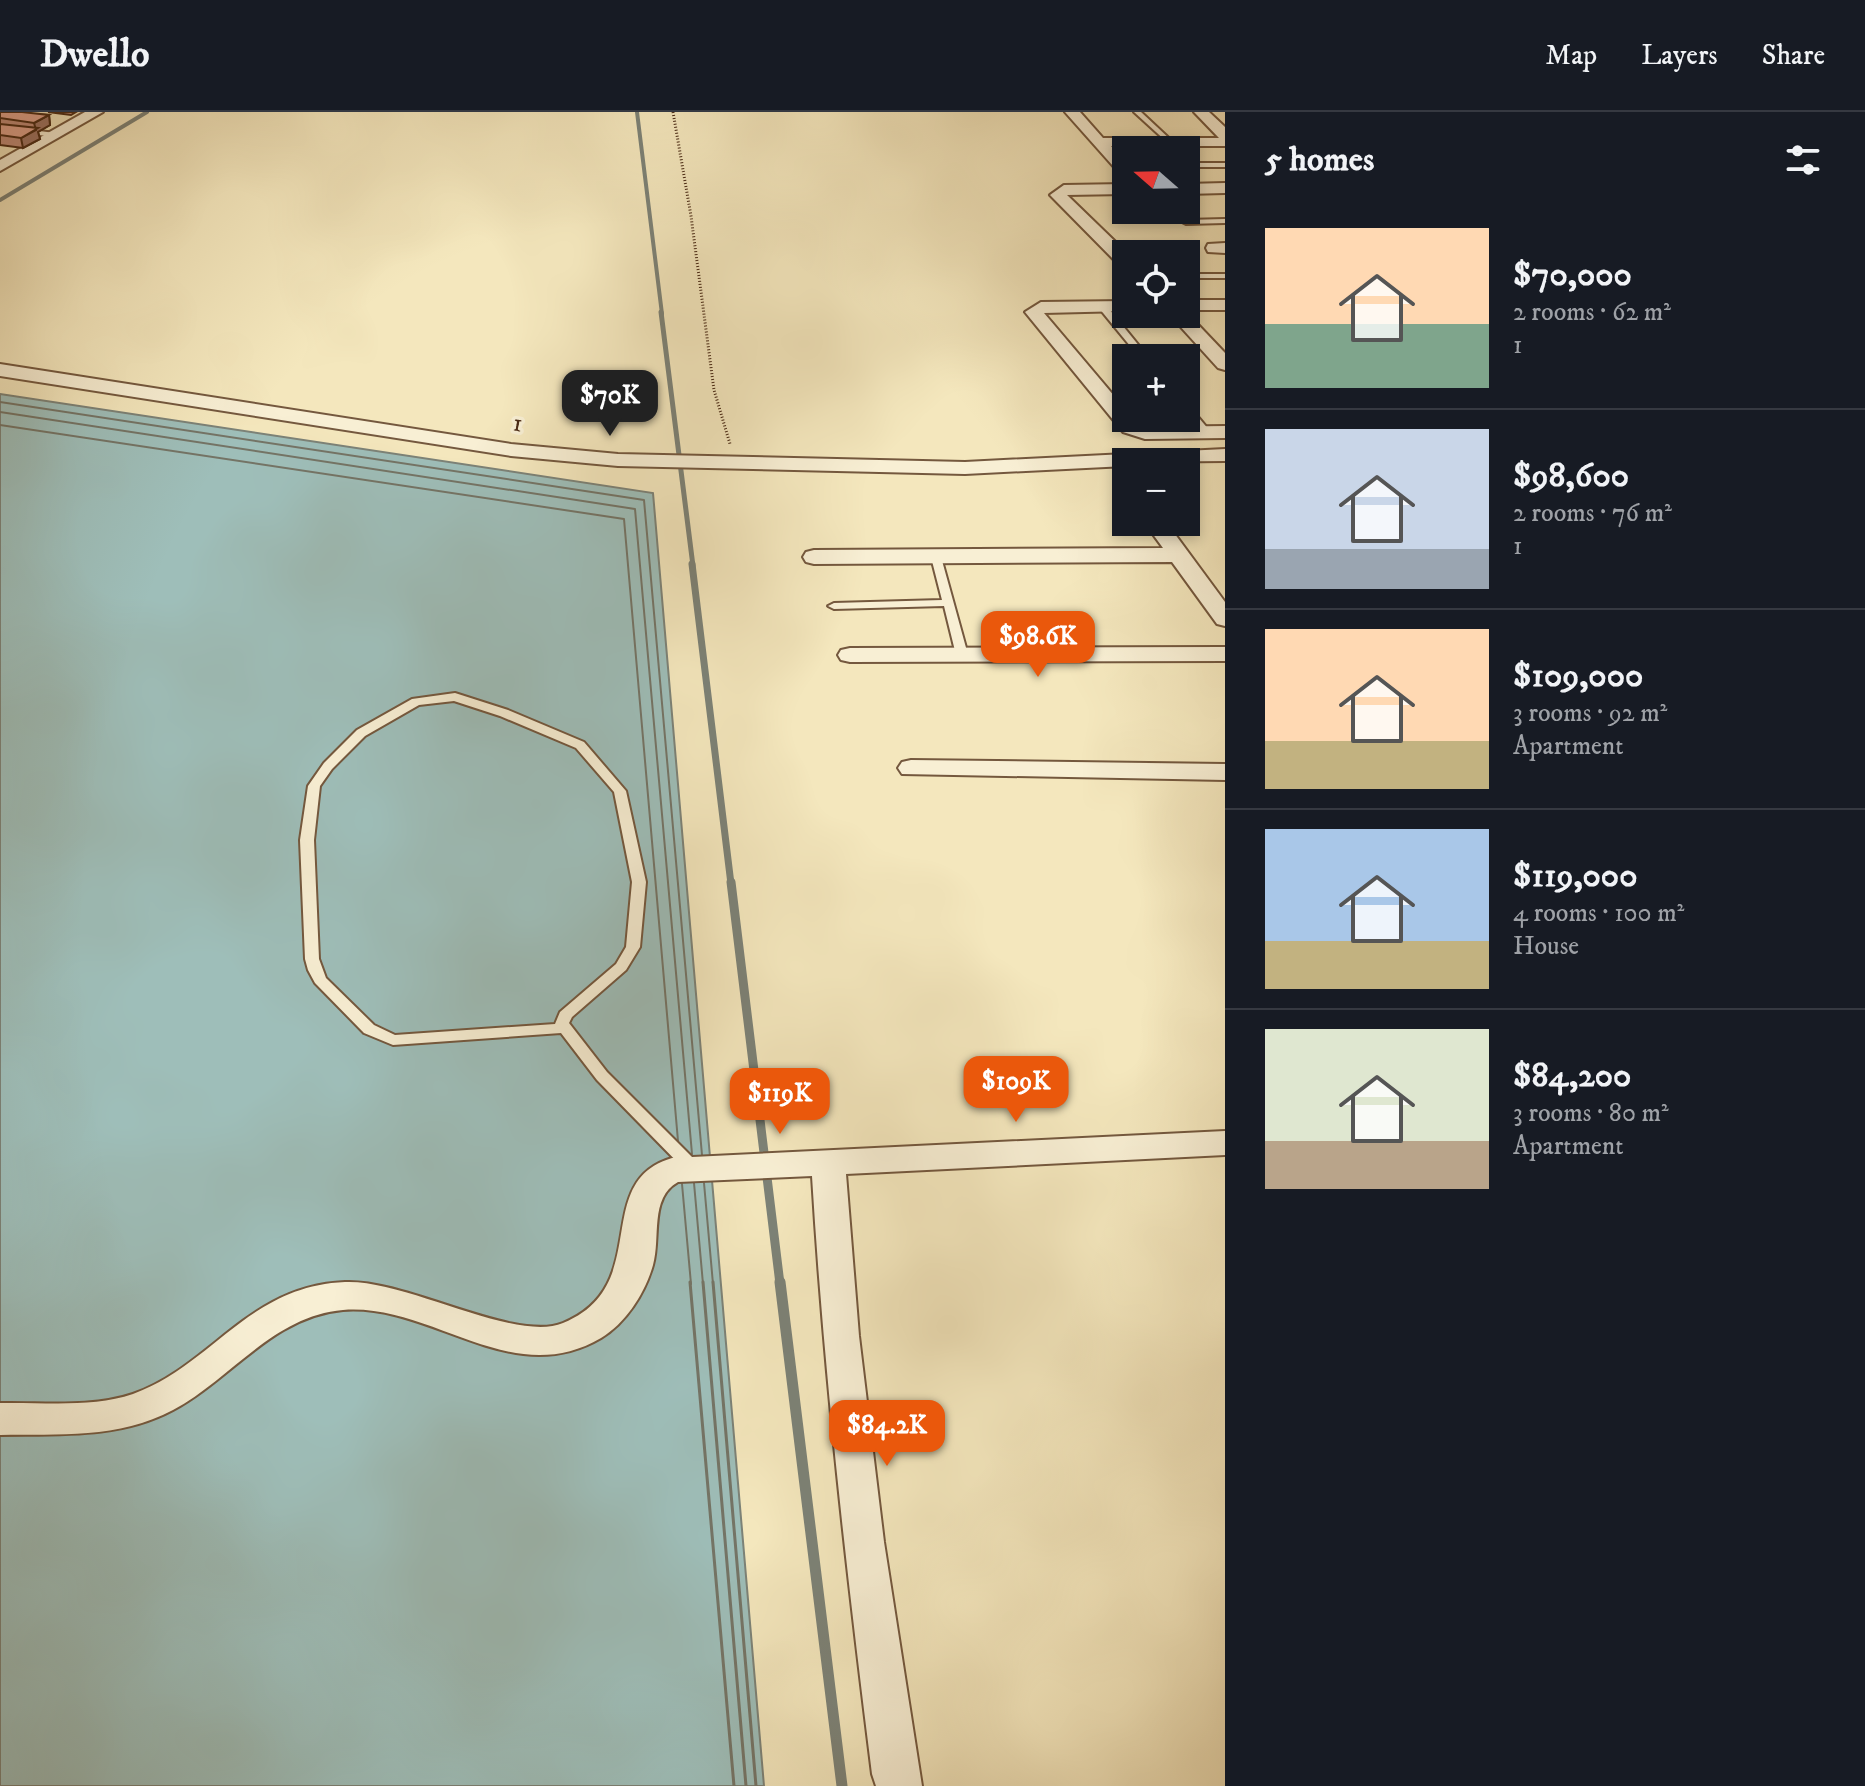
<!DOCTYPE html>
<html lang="en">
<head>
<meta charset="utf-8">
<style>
	body { margin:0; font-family:"IM FELL DW Pica",serif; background:#242831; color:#f1f3f6; height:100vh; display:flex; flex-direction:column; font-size:30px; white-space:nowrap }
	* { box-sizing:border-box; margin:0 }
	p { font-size:26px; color:#9ea1a6 }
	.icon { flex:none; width:44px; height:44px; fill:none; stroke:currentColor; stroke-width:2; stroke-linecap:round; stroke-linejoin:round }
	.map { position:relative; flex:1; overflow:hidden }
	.panel { display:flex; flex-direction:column; background:#171b24; width:640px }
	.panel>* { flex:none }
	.needle { width:52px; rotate:290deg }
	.buttons { position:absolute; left:1112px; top:24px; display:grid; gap:16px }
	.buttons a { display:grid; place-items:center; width:88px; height:88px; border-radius:0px; background:#171b24; box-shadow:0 4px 12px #0003; font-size:40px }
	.price { position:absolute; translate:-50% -68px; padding:0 18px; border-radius:16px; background:#ea580c; color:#fff; font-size:26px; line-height:52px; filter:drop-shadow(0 2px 4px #0008) }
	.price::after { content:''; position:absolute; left:50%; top:48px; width:24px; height:18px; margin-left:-12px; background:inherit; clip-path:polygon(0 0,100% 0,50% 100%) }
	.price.selected { background:#222; color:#fff }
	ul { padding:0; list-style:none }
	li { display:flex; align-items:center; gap:24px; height:200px; padding:0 40px }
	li+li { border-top:2px solid #363941 }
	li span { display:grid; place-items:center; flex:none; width:224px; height:160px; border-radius:0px; color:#555 }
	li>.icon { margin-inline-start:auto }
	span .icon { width:96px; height:96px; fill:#fffc; stroke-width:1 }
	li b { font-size:34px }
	h2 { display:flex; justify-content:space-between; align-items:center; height:96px; padding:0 40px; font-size:34px }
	header { display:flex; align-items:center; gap:48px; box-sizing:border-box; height:112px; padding:0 40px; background:#171b24; border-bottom:2px solid #363941 }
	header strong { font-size:38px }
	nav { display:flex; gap:44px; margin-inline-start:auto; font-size:28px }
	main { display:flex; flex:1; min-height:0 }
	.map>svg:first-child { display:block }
	.water { fill:#9ebeb9; stroke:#7c8277; stroke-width:2 }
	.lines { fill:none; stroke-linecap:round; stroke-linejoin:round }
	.shore-far1 { stroke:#747466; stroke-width:2 }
	.shore { stroke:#747466; stroke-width:3 }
	.stream-far4 { stroke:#7c8277; stroke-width:4 }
	.stream-far3 { stroke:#7c8277; stroke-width:5 }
	.stream-far2 { stroke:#7c8277; stroke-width:7 }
	.stream-far1 { stroke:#7c8277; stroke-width:9 }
	.stream { stroke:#7c8277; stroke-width:11 }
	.lane-casing { stroke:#74583e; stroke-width:4 }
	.street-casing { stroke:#74583e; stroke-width:4 }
	.path { stroke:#492914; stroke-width:3; stroke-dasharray:1 2; stroke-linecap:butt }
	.lane { fill:#f8efd4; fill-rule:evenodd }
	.street { fill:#f8efd4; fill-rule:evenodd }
	.wall { fill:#c18d7c; stroke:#492914; stroke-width:2 }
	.shaded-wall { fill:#9d7365; stroke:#492914; stroke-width:2 }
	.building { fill:#e0a490; stroke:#492914; stroke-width:2 }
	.labels { text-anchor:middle; stroke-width:7; stroke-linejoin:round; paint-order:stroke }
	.far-street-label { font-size:26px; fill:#492914; stroke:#f8efd4 }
</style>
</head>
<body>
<header>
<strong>Dwello</strong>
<nav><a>Map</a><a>Layers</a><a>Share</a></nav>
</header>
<main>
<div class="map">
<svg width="1225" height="1674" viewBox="0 0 1225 1674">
	<rect width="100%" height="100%" fill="#f4e7bd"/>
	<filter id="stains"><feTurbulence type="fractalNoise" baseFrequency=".0025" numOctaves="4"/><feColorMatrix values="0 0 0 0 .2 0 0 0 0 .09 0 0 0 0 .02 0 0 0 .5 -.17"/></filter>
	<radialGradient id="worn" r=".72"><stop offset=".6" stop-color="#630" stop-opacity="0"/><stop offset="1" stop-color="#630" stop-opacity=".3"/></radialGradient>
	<path class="water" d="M0 282 653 381 764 1674H0Z"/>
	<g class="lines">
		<g class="shore-far1">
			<path d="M0 290 644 388 702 1043"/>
			<path d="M0 300 635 397 692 1042"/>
			<path d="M0 313 624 407 678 1029"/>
			<path d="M694 1071 703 1172"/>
			<path d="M704 1071 713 1172"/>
			<path d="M682 1072 691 1172"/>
		</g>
		<g class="shore">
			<path d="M690 1170 734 1674"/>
			<path d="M703 1170 746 1674"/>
			<path d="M713 1170 756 1674"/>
		</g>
		<g class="stream-far4">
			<path d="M637 0 662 202"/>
			<path d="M0 88 147 0"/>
		</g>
		<path class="stream-far3" d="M661 200 693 454"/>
		<path class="stream-far2" d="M692 452 731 772"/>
		<path class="stream-far1" d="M731 770 780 1172"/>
		<path class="stream" d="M780 1170 842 1674"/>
		<defs>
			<g id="lane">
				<path d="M1134 0H1141L1172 29V31H1168Z"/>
				<path d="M0 14 55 21 58 23 55 25 0 18Z"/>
				<rect x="1186" y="51" width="39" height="4"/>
				<path d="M1225 107V111L1186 112 1182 110 1186 108Z"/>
				<rect x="1186" y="162" width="39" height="4"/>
				<path d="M1099 192H1105L1149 246H1140L1099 196Z"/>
				<path d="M1186 293 1189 294 1209 318V322H1203L1186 302Z"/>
				<path d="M936 442 941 445 968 543 966 545 962 546 956 543 944 494 834 497 828 494 834 491 942 488 931 445Z"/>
				<path d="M455 581 508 598 584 630 626 679 646 770 640 835 626 858 572 905 569 911 607 960 699 1052 701 1056 699 1060H687L597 968 561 921 393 933 364 921 315 871 308 858 305 847 300 728 308 674 324 651 357 618 412 587ZM454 589 500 604 576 636 614 680 632 770 626 835 616 852 560 900 555 912 395 923 374 913 326 866 319 847 314 728 320 674 332 657 365 624 419 593Z"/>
			</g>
			<g id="street">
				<path d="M85 0H103L0 59V48Z"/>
				<path d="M1065 0H1080L1103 26H1219L1194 0H1209L1225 15V34H1111L1126 51V65L1121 63Z"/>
				<path d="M1225 71V81L1186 82V72Z"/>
				<path d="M1126 72V82L1067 83 1128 142 1126 155 1120 154 1050 83 1064 73Z"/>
				<path d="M1225 131V141L1208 140 1206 136 1208 132Z"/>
				<rect x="1186" y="188" width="39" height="10"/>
				<path d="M1126 189V199L1044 201 1126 298V306H1132L1147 315 1225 314V326L1145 327 1123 320 1025 200 1041 190Z"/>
				<path d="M1186 200 1225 241V258L1218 256 1169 202Z"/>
				<path d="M0 252 511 332 618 342 965 350 1225 337V349L1126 350V354L965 362 618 354 511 344 0 264Z"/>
				<path d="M1144 410H1166L1225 490V514L1217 512 1172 450 814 452 806 450 803 445 806 440 814 438 1163 436Z"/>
				<path d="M1225 535V549L850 550 841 548 838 543 841 538 850 536Z"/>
				<path d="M911 648 1225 652V668L902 662 898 656 902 650Z"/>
				<path d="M1225 1019V1043L846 1062 859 1224 884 1430 922 1674H876L872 1662C847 1463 824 1264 812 1064L678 1070C649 1086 661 1126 653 1153 645 1181 626 1211 601 1226 511 1279 433 1191 343 1198 273 1204 231 1267 173 1298 119 1327 58 1322 0 1323V1291C43 1290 92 1296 133 1282 213 1253 248 1174 345 1170 406 1167 515 1231 563 1211 654 1174 590 1070 672 1046Z"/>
			</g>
		</defs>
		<use href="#lane" class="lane-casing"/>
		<use href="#street" class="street-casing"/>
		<path class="path" d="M673 0 691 104 714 278 730 332"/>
		<use href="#lane" class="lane"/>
		<use href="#street" class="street"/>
	</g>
	<g class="wall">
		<path d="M0 0 49 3 50 13 38 20 40 27 23 36 0 33Z"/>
		<path d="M48 0H76L71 3Z"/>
	</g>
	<path class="shaded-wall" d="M49 3 50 13 38 20 40 27 23 36 21 26 36 18 34 11Z"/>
	<g class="building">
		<path d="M0 0H22L49 3 34 11 0 6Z"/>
		<path d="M0 12 38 16 21 26 0 23Z"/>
	</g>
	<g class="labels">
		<g class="far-street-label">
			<text transform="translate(518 310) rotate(8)" y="9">1</text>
		</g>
	</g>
	<rect width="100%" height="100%" filter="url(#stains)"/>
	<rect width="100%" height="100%" fill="url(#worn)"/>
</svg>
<div class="buttons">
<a><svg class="needle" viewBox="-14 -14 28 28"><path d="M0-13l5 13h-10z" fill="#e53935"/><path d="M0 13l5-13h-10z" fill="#9ea1a6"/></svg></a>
<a><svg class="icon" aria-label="locate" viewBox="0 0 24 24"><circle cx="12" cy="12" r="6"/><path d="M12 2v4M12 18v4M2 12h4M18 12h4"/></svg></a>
<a>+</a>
<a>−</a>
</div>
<b class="price selected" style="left:610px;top:326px">$70K</b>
<b class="price" style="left:1038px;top:567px">$98.6K</b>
<b class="price" style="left:1016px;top:1012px">$109K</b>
<b class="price" style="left:780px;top:1024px">$119K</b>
<b class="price" style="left:887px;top:1356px">$84.2K</b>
</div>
<section class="panel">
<h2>5 homes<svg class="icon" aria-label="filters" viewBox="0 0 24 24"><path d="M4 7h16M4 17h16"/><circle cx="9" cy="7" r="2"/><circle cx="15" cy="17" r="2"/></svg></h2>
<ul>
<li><span style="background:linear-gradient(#ffd9b3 60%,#7fa58c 0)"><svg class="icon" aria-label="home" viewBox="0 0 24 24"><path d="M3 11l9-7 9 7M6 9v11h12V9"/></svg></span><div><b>$70,000</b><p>2 rooms · 62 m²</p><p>1</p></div></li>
<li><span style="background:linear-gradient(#c9d6e8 75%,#9aa5b1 0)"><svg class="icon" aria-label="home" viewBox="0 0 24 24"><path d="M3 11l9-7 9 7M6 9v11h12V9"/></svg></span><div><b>$98,600</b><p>2 rooms · 76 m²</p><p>1</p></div></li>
<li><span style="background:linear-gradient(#ffd9b3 70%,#c2b280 0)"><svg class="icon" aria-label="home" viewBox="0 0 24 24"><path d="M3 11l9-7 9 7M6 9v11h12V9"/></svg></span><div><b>$109,000</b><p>3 rooms · 92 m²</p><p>Apartment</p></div></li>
<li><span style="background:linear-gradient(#a9c7e8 70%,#c2b280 0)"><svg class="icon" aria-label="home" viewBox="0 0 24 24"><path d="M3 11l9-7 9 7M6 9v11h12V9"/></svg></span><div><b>$119,000</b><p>4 rooms · 100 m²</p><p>House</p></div></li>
<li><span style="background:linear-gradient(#dfe7d0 70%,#b9a48a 0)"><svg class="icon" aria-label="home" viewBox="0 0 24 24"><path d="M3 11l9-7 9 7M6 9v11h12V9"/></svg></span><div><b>$84,200</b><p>3 rooms · 80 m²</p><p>Apartment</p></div></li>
</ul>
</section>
</main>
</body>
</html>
